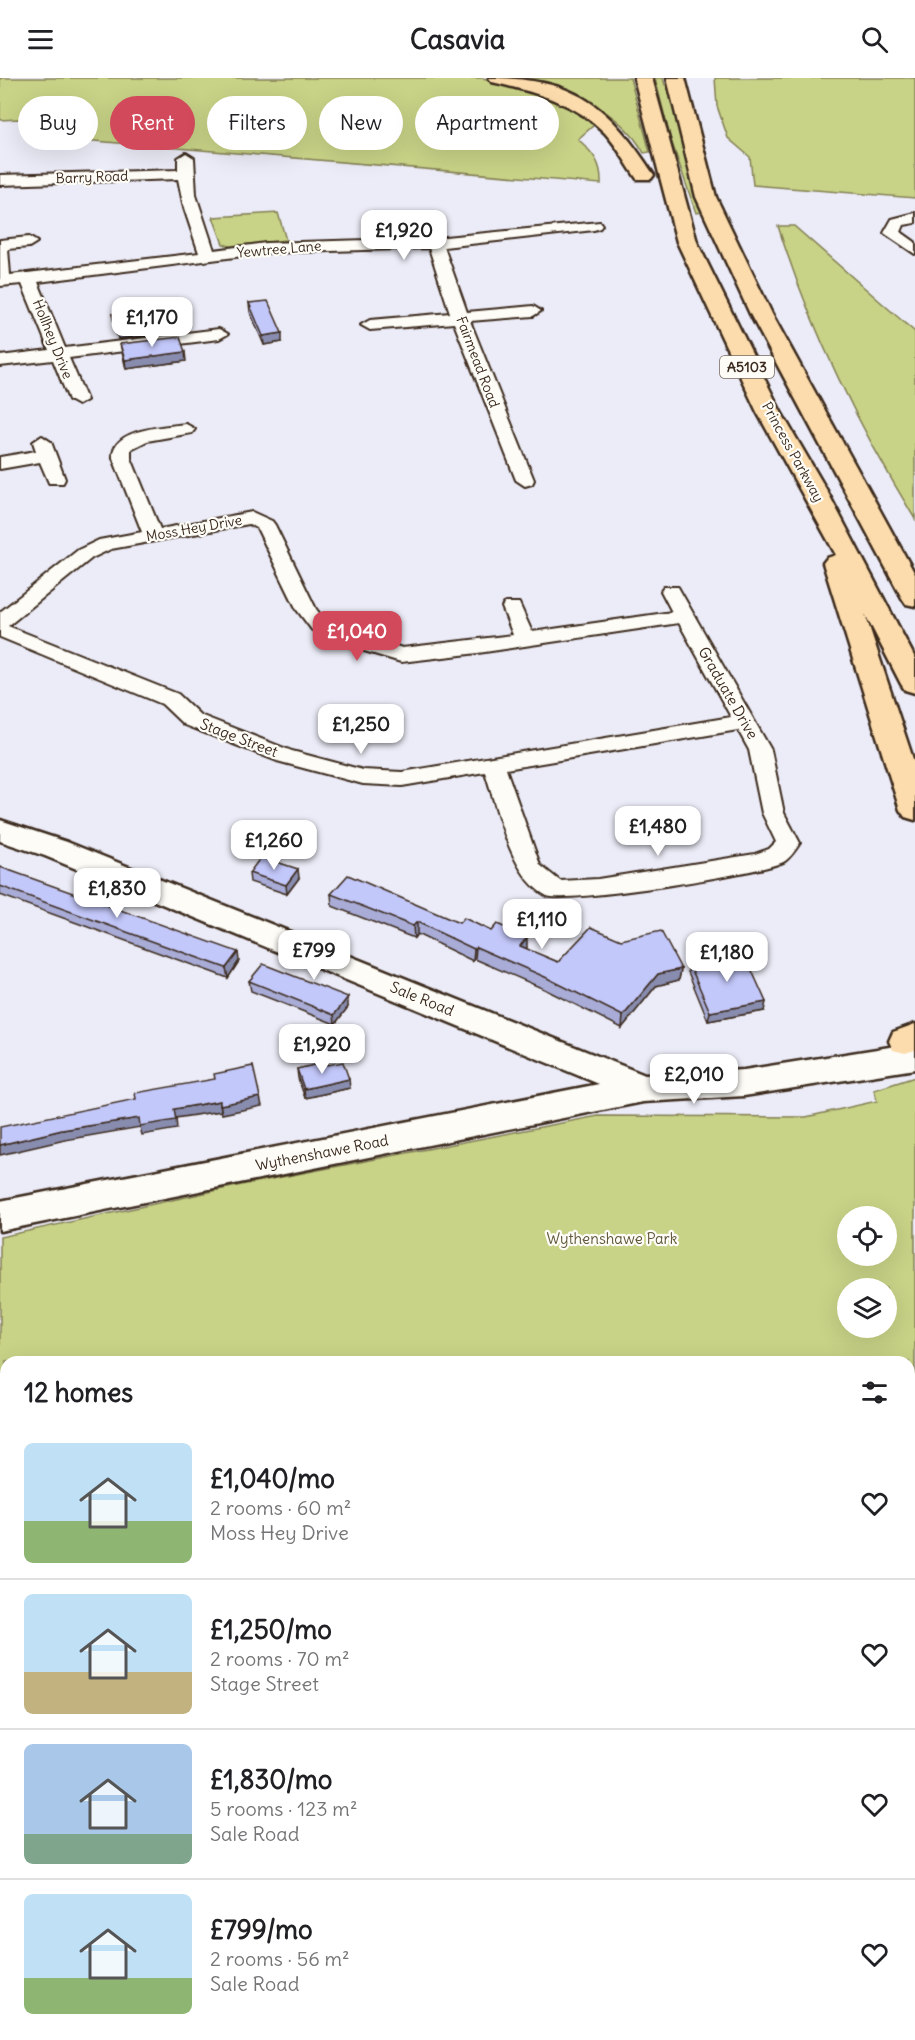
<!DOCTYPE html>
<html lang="en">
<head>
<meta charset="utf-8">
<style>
	body { margin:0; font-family:Delius,sans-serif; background:#f2f2f2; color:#202124; height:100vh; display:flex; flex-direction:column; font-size:22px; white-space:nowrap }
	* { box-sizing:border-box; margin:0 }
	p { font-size:20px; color:#757577 }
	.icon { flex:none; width:33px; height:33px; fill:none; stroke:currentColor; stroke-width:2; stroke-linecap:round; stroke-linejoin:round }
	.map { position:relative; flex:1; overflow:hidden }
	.details { position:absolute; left:0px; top:1278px; width:915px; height:684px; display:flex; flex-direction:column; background:#fff; border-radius:18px 18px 0 0; box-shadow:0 6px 24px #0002 }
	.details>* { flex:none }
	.top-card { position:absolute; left:18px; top:18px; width:600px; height:54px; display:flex; gap:12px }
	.tools { position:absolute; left:837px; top:1128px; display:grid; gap:12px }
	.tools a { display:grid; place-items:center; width:60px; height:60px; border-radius:50%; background:#fff; box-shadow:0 6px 24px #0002; font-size:30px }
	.price { position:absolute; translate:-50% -51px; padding:0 14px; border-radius:12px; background:#fff; color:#222; font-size:20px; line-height:39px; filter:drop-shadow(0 2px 3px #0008) }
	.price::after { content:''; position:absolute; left:50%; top:36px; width:18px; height:14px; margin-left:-9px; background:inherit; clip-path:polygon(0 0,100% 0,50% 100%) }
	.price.current { background:#d1495b; color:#fff }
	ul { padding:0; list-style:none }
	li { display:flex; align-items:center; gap:18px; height:150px; padding:0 24px }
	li+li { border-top:2px solid #e0e0e0 }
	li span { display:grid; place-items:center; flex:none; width:168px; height:120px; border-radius:9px; color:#555 }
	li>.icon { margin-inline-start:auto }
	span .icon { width:72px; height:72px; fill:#fffc; stroke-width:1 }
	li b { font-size:26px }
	h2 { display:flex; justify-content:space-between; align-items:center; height:72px; padding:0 24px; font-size:26px }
	.pill { padding:0 21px; border-radius:27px; background:#fff; box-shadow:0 6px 24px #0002; font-size:21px; line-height:54px }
	.pill.current { background:#d1495b; color:#fff }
	header { display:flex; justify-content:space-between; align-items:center; height:78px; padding:0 24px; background:#fff; font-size:27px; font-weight:800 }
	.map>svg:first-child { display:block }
	.green { fill:#c8d387; stroke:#827e52; stroke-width:1.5; fill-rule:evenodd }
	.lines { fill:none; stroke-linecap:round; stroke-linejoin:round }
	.minor-casing { stroke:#3b2a1e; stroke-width:4 }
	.secondary-casing { stroke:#3b2a1e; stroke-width:5 }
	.trunk-casing { stroke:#3b2a1e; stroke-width:5 }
	.motorway-casing { stroke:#3b2a1e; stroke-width:5 }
	.minor { fill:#fdfcf7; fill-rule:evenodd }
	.secondary { fill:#fdfcf7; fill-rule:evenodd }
	.trunk { fill:#fcdcac; fill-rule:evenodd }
	.motorway { fill:#fcdcac; fill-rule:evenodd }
	.wall { fill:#a8acd7; stroke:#3b2a1e; stroke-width:1.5 }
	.shaded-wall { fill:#888caf; stroke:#3b2a1e; stroke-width:1.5 }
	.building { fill:#c3c8fa; stroke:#3b2a1e; stroke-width:1.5 }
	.labels { text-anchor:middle; stroke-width:4.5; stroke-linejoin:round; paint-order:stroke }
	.far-street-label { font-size:14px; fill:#3b2a1e; stroke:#fdfcf7 }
	.shield { fill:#fdfcf7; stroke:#75695f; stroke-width:1.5 }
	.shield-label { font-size:14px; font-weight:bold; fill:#3b2a1e }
	.street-label { font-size:15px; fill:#3b2a1e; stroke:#fdfcf7 }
	.park-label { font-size:15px; fill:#5e5438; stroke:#fdfcf7 }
</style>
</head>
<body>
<header><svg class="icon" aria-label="menu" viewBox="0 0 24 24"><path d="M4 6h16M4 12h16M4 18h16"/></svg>Casavia<svg class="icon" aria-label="search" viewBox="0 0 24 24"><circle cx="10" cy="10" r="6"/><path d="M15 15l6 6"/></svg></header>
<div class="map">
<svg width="915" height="1962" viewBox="0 0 915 1962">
	<rect width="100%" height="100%" fill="#ececf8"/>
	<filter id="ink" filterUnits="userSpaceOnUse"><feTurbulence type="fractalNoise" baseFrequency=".0167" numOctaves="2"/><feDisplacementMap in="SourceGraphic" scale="12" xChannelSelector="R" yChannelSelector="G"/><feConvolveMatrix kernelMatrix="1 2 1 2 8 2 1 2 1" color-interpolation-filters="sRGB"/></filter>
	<g filter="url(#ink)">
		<g class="green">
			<path d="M0 0H483L558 23 594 47 578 61C593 75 602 85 601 106L35 58 19 41 0 42Z"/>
			<path d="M522 0H630L650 74 644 75C620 31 568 12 522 0Z"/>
			<path d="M655 0H663L665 7H670L704 134 696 135 670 59Z"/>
			<path d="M715 0H915V120L753 107 750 79 728 60 717 28Z"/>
			<path d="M278 135 286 162 230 168 223 166 213 139Z"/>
			<path d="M778 148H794L915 254V441C859 349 810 250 778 148Z"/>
			<path d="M915 999V1962H0V1159L251 1105 598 1038 806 1039 877 1023 874 1012ZM848 1138H886V1178H848ZM848 1210H886V1250H848ZM6 1284H909V1956H6Z"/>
		</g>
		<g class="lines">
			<defs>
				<g id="minor">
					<path d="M186 75 194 80 196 117 214 172 266 165 435 160 600 144 602 147 600 150 594 152 444 169 467 234 533 228 541 233 533 238 470 243 534 402 532 406 525 408 516 402 454 245 370 252 361 247 370 242 450 235 429 170 266 175 38 204 65 270 219 251 228 256 219 261 69 280 87 322 78 327 69 322 53 282 0 288V278L49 272 22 206 0 208V162L29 159 37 164 29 169 8 171 10 197 199 175 184 130 178 101 0 107V97L178 92V80Z"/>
					<path d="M915 135V145L904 147 901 154 915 164V176L884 155 892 141Z"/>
					<path d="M186 346 195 351 192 355 147 363 131 371V380L160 451 252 434 272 443 275 447 316 531 326 544 402 570 513 557 502 529 505 525H519L532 554 672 534 661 513 664 509H678L771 672 784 735 800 765C796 771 791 779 785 783 767 795 563 826 547 818 510 798 498 732 485 694L402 708 363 706 277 683 184 647 162 626 0 559V534L78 472 99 462 142 454 113 380C111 350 164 349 186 346ZM249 446 257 450 297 532 312 552 354 570 401 584 478 575 679 545 731 639 402 694 363 692 292 673 200 637 178 616 8 548 92 480 111 471ZM738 652 749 672 762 735 776 764 769 771 755 776 598 801 560 803 540 787 506 691Z"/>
					<path d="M42 358 51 364 65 401 63 405H49L40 384 0 391V379L36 373 33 364Z"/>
				</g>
				<path id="secondary" d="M0 742 67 764 645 997 744 992 915 965V991L744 1018 643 1024 0 1153V1123L599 1006 45 778 0 763Z"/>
				<g id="trunk">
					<path d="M634 0H652L697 164 781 334 826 411 915 580V615L905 612 901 606 865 536 915 687V742L905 739 900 732 823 485 827 480 836 477 757 334 677 164Z"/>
					<path d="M667 0H685L716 119 772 236 915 496V528L906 526 902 520 750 236 696 119Z"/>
					<path d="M915 946V972L905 975 893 972 889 963 893 954Z"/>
				</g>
				<path id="motorway" d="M489 0C576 0 608 27 654 97L651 101H637C626 86 618 69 605 55 574 23 533 14 492 4Z"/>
			</defs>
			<use href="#minor" class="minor-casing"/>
			<use href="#secondary" class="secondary-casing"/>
			<use href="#trunk" class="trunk-casing"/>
			<use href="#motorway" class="motorway-casing"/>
			<use href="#minor" class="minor"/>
			<use href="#secondary" class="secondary"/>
			<use href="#trunk" class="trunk"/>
			<use href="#motorway" class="motorway"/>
		</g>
		<g class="wall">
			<path d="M249 225 282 264 264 267 250 234Z"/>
			<path d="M112 236 175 245 177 254 118 261Z"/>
			<path d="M120 266 186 283 126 291Z"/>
			<path d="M0 789 239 883 228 900 0 817Z"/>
			<path d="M249 795 299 800 287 816 250 804Z"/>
			<path d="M331 816 459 845 558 884 681 891 679 902 656 908 622 950 544 911 475 881 473 883 417 856 414 860 332 828Z"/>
			<path d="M689 885 764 933 708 943 688 894Z"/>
			<path d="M249 903 348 929 335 946 251 913Z"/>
			<path d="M327 987 350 1010 305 1020 298 1000 297 991Z"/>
		</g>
		<g class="shaded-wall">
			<path d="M175 245 177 254 118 261 116 252Z"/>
			<path d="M282 255V264L264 267 263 258Z"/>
			<path d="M185 274 186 283 126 291 125 282Z"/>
			<path d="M298 791 299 800 287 816 286 807Z"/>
			<path d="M417 844V856L414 860 413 848Z"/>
			<path d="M527 859V871L520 868Z"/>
			<path d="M476 869 475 881 473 883 474 871Z"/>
			<path d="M238 874 239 883 228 900 226 890Z"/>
			<path d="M681 891 679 902 656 908 622 950 623 938 658 896Z"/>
			<path d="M348 919V929L335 946 334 937Z"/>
			<path d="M766 924 764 933 708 943 710 934Z"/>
			<path d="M349 1001 350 1010 305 1020 304 1011Z"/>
			<path d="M260 1019 262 1028 222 1036 220 1027Z"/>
			<path d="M220 1023 221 1033 176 1040 177 1051 142 1057 140 1049 65 1062 0 1077V1067L62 1052 139 1040 174 1031Z"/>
		</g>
		<g class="building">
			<path d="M268 223 282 255 263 258 249 225Z"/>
			<path d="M170 229 175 245 116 252 112 236Z"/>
			<path d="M180 259 185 274 125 282 120 266Z"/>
			<path d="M261 779 298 791 286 807 249 795Z"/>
			<path d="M0 789 238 874 226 890 0 808Z"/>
			<path d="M348 797 459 845 464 840 491 853 497 846 527 859 520 868 558 884 591 849 621 862 661 853 681 891 658 896 623 938 545 899 476 869 474 871 417 844 413 848 331 816Z"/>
			<path d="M744 875 766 924 710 934 689 885Z"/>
			<path d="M263 886 348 919 334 937 249 903Z"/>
			<path d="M326 984 327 987 343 984 349 1001 304 1011 297 991Z"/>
			<path d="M253 988 260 1019 220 1027V1023L174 1031 176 1042 140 1048 139 1040 62 1052 0 1067V1049L136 1021 135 1015 215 1001 214 996Z"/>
		</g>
	</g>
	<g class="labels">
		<g class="far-street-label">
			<text transform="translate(92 99) rotate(-2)" y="5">Barry Road</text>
			<text transform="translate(279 171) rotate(-5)" y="5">Yewtree Lane</text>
			<text transform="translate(53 261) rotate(68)" y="5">Hollhey Drive</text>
			<text transform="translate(478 284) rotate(69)" y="5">Fairmead Road</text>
			<text transform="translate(793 374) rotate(61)" y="5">Princess Parkway</text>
			<text transform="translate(194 450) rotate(-10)" y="5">Moss Hey Drive</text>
		</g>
		<rect class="shield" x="720" y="278" width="54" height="22" rx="4.5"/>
		<g class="shield-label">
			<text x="747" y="294">A5103</text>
		</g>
		<g class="street-label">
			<text transform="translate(728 615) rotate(60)" y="5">Graduate Drive</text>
			<text transform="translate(239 660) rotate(21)" y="5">Stage Street</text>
			<text transform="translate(422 921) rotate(22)" y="5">Sale Road</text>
			<text transform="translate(322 1075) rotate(-11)" y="5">Wythenshawe Road</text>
		</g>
		<g class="park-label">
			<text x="612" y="1166">Wythenshawe Park</text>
		</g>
	</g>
</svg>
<div class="tools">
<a><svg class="icon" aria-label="locate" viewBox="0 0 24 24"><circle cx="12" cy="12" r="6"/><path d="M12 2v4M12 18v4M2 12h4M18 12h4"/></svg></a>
<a><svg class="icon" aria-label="layers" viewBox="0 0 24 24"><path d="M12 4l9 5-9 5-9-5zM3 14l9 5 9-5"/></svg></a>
</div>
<b class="price" style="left:404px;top:183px">£1,920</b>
<b class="price" style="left:152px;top:270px">£1,170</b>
<b class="price current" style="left:357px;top:584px">£1,040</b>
<b class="price" style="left:361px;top:677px">£1,250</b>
<b class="price" style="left:658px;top:779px">£1,480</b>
<b class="price" style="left:274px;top:793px">£1,260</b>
<b class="price" style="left:117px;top:841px">£1,830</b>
<b class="price" style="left:542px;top:872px">£1,110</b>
<b class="price" style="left:314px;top:903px">£799</b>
<b class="price" style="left:727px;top:905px">£1,180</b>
<b class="price" style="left:322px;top:997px">£1,920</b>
<b class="price" style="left:694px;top:1027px">£2,010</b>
<div class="top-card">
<a class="pill">Buy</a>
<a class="pill current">Rent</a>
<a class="pill">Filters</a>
<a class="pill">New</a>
<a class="pill">Apartment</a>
</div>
<section class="details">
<h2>12 homes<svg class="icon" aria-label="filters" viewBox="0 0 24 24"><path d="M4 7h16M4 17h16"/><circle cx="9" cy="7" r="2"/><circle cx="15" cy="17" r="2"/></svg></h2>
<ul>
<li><span style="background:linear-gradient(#bfe0f5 65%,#8fb573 0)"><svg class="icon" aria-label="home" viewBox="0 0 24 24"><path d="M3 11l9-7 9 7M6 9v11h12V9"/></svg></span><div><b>£1,040/mo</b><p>2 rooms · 60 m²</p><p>Moss Hey Drive</p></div><svg class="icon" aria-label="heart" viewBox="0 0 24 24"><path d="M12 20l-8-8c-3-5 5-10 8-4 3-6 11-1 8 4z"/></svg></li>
<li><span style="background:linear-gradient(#bfe0f5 65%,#c2b280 0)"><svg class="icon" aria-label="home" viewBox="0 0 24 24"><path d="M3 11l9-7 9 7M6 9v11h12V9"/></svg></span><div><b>£1,250/mo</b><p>2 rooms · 70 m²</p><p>Stage Street</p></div><svg class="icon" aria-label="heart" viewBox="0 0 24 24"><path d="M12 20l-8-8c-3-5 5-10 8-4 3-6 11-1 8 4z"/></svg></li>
<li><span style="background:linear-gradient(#a9c7e8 75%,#7fa58c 0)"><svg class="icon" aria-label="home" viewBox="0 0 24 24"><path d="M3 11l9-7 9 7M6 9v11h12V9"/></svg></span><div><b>£1,830/mo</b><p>5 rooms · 123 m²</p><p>Sale Road</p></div><svg class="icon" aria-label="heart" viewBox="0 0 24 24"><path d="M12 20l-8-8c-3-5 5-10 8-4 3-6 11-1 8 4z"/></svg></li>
<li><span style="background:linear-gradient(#bfe0f5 70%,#8fb573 0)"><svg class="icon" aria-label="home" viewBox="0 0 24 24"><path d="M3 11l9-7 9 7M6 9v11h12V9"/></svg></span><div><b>£799/mo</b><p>2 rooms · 56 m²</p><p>Sale Road</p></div><svg class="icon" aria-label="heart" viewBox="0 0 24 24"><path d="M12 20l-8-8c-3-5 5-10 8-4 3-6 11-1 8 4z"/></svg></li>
</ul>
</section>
</div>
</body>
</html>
